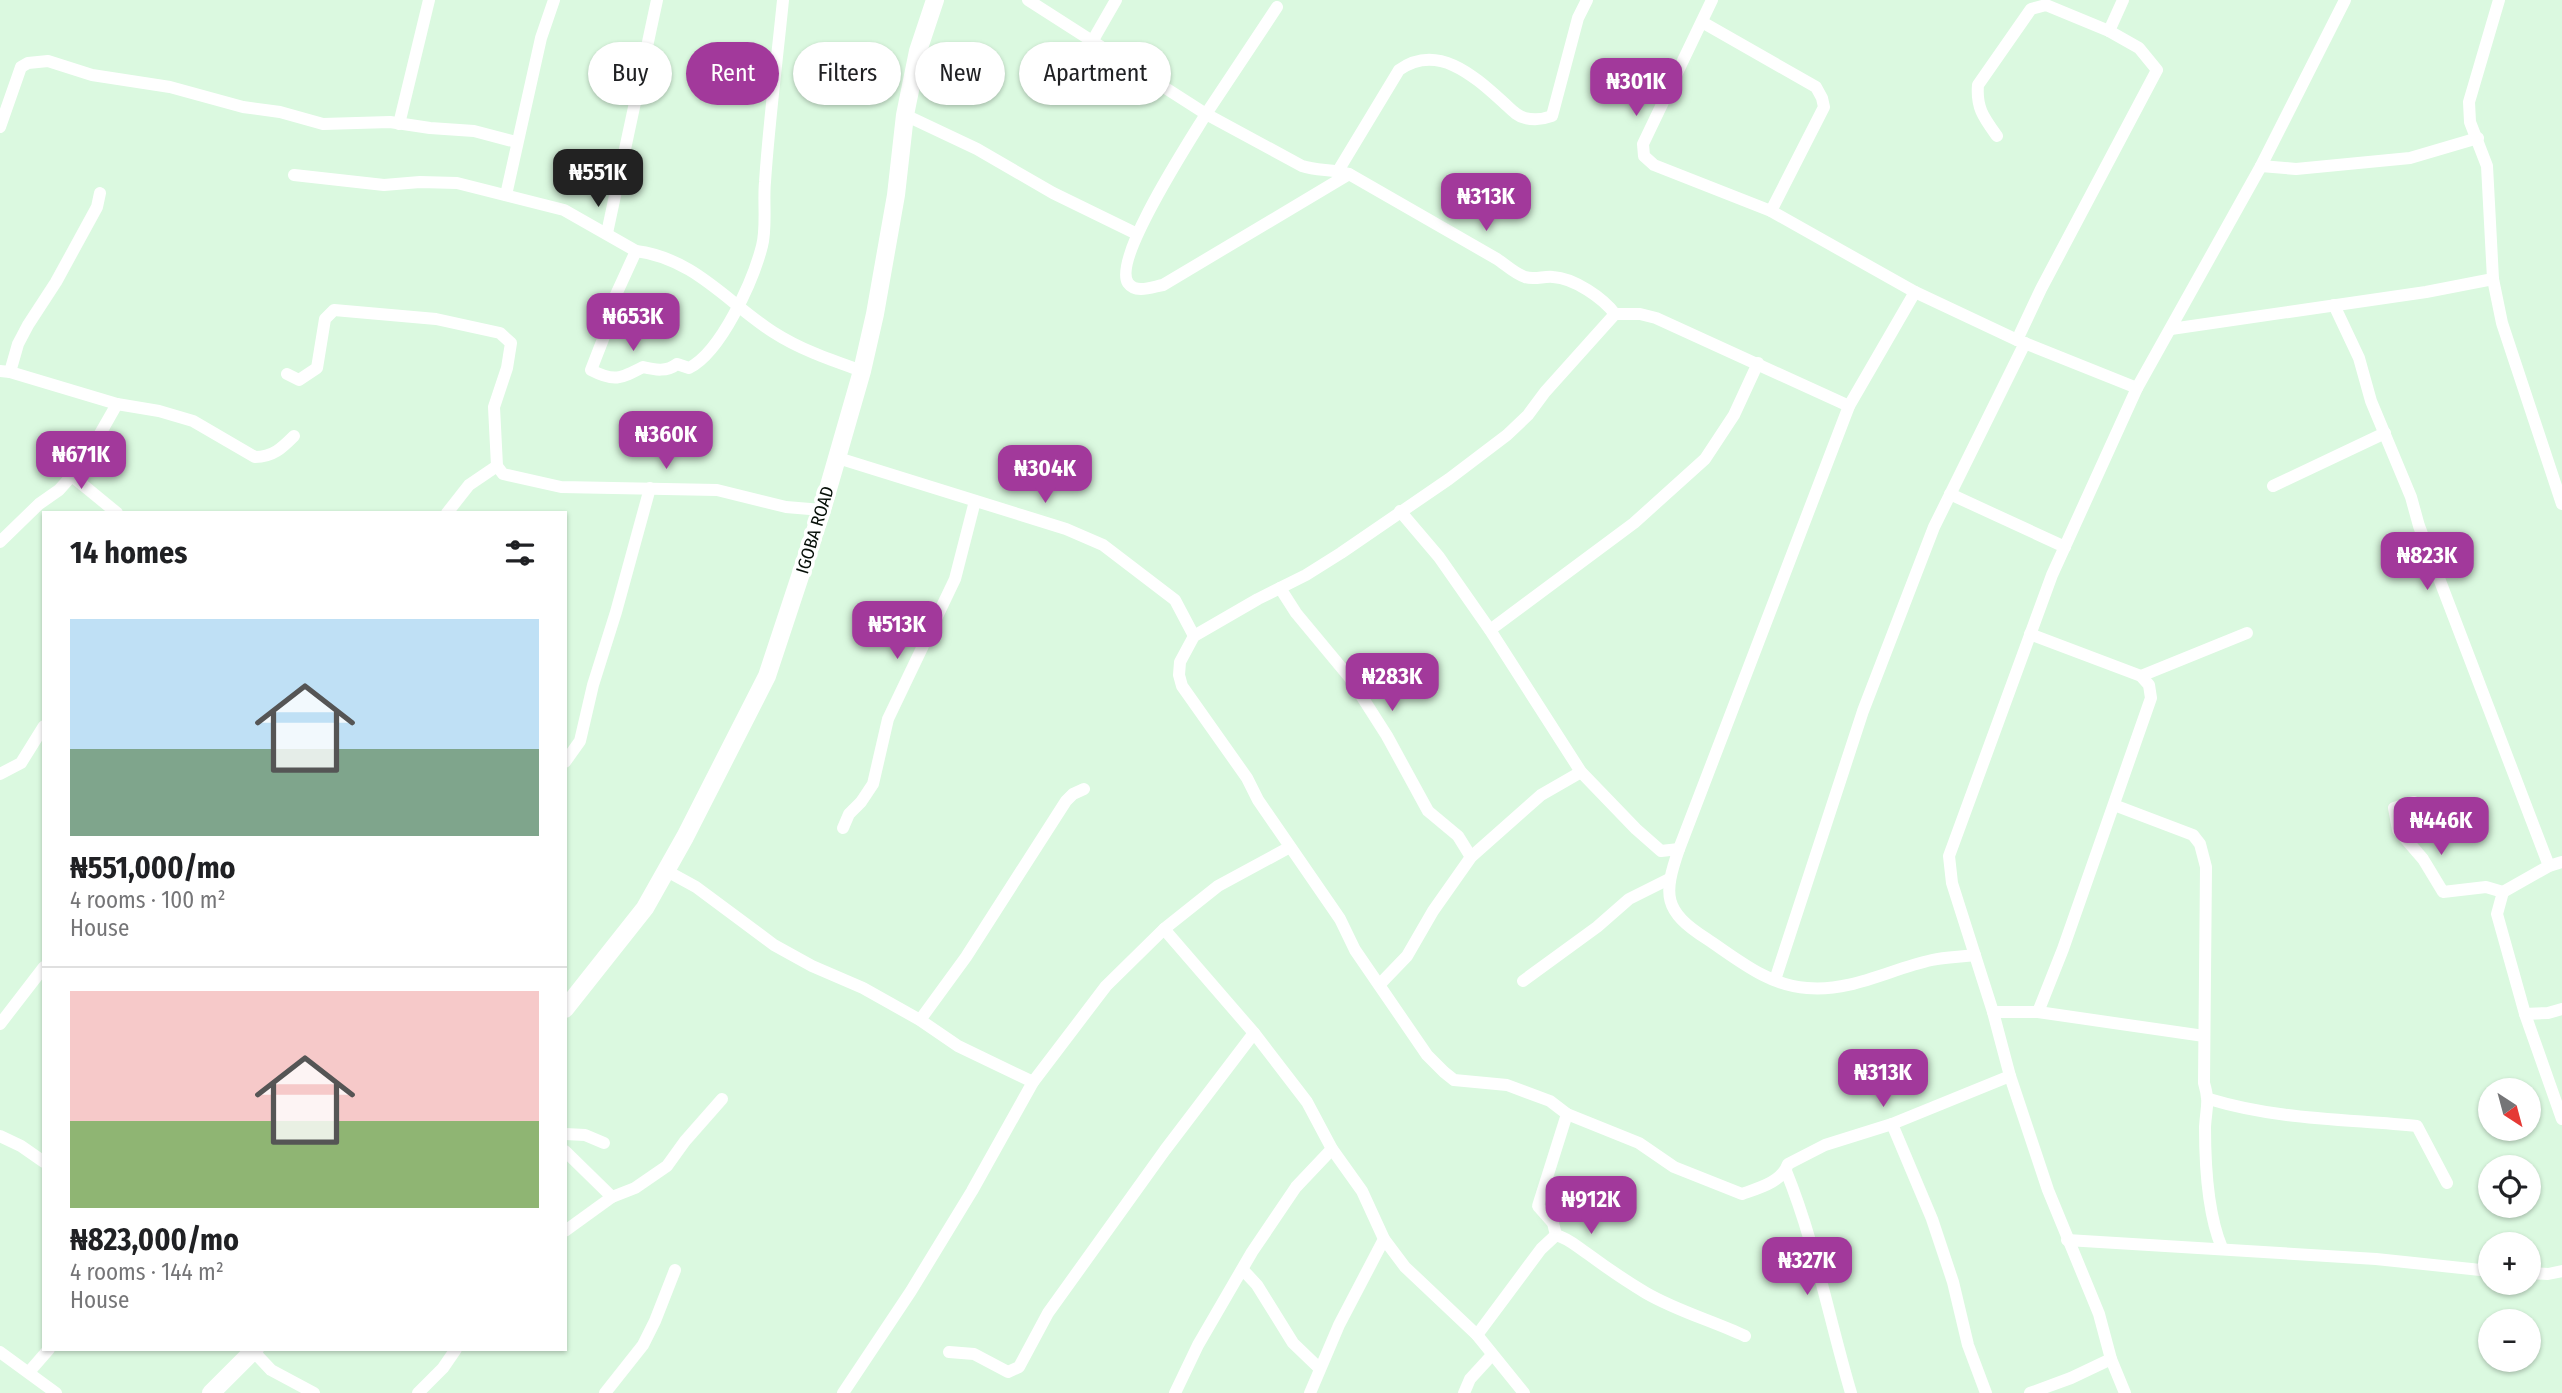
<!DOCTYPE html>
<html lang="en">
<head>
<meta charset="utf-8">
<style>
	body { margin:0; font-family:"Fira Sans Condensed",sans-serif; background:#f6f6f6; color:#202124; height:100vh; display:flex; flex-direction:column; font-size:26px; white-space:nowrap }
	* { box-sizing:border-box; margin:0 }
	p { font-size:23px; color:#757577 }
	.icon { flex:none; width:38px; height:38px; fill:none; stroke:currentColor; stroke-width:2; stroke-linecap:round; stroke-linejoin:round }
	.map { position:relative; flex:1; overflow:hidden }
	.panel { position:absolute; left:42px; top:511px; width:525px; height:840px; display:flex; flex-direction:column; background:#fff; border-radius:0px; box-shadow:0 2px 5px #0004 }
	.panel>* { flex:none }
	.hud { position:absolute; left:588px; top:42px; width:665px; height:63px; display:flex; gap:14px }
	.needle { width:46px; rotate:144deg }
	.controls { position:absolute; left:2478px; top:1078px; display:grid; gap:14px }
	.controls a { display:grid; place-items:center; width:63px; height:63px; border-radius:50%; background:#fff; box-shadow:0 2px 5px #0004; font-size:35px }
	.price { position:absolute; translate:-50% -60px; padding:0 16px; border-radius:14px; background:#a2399b; color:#fff; font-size:23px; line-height:46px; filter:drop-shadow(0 2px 4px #0008) }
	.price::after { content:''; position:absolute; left:50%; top:42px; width:21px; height:16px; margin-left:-10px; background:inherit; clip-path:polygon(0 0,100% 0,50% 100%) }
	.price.current { background:#222; color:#fff }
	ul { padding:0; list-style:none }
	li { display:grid; align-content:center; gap:14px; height:371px; padding:0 28px }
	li+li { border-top:2px solid #e0e0e0 }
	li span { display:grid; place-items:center; height:217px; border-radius:0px; color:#555 }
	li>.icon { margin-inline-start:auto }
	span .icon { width:126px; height:126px; fill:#fffc; stroke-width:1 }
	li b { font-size:30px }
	h2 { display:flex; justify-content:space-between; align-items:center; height:84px; padding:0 28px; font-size:30px }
	.tag { padding:0 24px; border-radius:32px; background:#fff; box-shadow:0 2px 5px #0004; font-size:24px; line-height:63px }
	.tag.current { background:#a2399b; color:#fff }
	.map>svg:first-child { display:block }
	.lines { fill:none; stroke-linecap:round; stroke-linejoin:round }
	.street { stroke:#fff; stroke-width:12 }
	.secondary { stroke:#fff; stroke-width:18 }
	.labels { text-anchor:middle; stroke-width:7; stroke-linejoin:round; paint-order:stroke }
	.street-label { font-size:18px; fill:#050e07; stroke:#fff }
</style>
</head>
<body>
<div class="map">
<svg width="2562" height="1393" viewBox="0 0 2562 1393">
	<rect width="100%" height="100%" fill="#dbf9e0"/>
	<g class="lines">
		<g class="street">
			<path d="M1028 0 1206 114C1191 139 1112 259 1128 283 1136 294 1152 287 1163 285L1349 174"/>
			<path d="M1712 0 1643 144 1644 156 1654 165 1771 211 1915 292 2017 340 2137 388"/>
			<path d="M2499 0 2469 102 2470 122 2487 166 2493 279 2502 323 2562 504"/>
			<path d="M1277 7 1206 114 1302 166C1317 171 1332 169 1349 174L1497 259C1506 265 1515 274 1525 277 1534 280 1544 276 1553 277 1574 278 1603 298 1615 314"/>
			<path d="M1702 22 1816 87 1822 98 1824 107 1771 211"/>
			<path d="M2109 31 2123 0"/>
			<path d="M1093 40 1116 0"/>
			<path d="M905 115 977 149 1053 193 1137 234"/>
			<path d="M399 124 429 0"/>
			<path d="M0 127 21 67 28 63 48 61 92 75 170 87 243 107 280 112 323 124 390 122 430 128 474 131 516 142"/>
			<path d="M1997 136C1984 118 1976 108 1978 85L2031 9 2046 5 2109 31 2139 48 2157 70 2041 289 2017 340"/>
			<path d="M2261 166 2296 169 2410 158 2478 138"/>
			<path d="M1338 171 1399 70C1438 42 1475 77 1503 102 1510 108 1516 116 1525 118 1534 120 1544 119 1552 116L1578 18 1587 0"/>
			<path d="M294 175 384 185 420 182 457 183 564 210 636 251C694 258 728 303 773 332 801 350 831 360 862 371"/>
			<path d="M506 195 541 38 554 0"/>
			<path d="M607 233 657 0"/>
			<path d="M636 251 614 299 605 334 591 370C614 382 620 379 643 367 655 370 667 372 677 364L689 368C721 352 753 281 762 246 767 227 763 202 765 182 769 121 777 61 783 0"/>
			<path d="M1915 292 1849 406 1679 849C1663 895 1663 911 1707 939 1737 959 1769 986 1807 988 1852 992 1890 969 1932 960 1946 957 1961 957 1975 955"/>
			<path d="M2334 305 2359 358 2371 401 2411 497 2419 526 2549 866"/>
			<path d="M2171 329 2426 292 2493 279"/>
			<path d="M0 371 10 372 117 404 159 411 193 421 255 457C273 457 282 448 294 436"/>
			<path d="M10 372 18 344 28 325 56 282 97 207 100 193"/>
			<path d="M287 374 299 380 317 368 325 319 334 310 436 319 500 333 511 343 507 368 494 407 497 466 503 474 561 487 717 490 786 507 822 510"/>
			<path d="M1849 406 1656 318 1640 314H1615L1545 392 1528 415 1507 435 1449 479 1341 553 1306 575 1258 599 1194 636 1180 662 1179 675 1182 686 1247 778 1258 800 1340 919 1355 950 1427 1055 1444 1072 1454 1080 1507 1085 1550 1101 1567 1114 1639 1143 1674 1167 1742 1194C1759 1188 1782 1182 1788 1164L1825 1145 1892 1124 2010 1076"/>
			<path d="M838 458 1066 529 1103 545 1175 600 1194 636"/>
			<path d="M72 476 117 513"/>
			<path d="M2273 486 2385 433"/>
			<path d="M1950 494 2065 547"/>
			<path d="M1400 511 1439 557 1490 630 1581 772 1636 829 1661 851 1679 849"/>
			<path d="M447 513 469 485 497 466"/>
			<path d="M0 542 39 504 59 490 84 462 117 404"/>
			<path d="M1280 588 1296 613 1350 678 1387 736 1428 811 1458 836 1471 857"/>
			<path d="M1490 630 1634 523 1705 459 1734 415 1758 363"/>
			<path d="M2030 634 2141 676 2149 685 2151 698 2063 949 2038 1012"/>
			<path d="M2141 676 2247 633"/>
			<path d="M565 762 580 741 593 685 616 612 650 488"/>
			<path d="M0 774 21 763 44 726"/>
			<path d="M2414 802 2394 808 2398 830 2423 859 2443 892 2486 887 2503 892"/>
			<path d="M2114 805 2193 835 2200 844 2206 867 2204 1083C2210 1103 2206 1108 2205 1127 2205 1163 2208 1215 2222 1248"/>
			<path d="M843 828 849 814 861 802 873 784 888 719 955 579 975 501"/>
			<path d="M2562 862 2549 866 2503 892 2497 914 2525 1014 2562 1119"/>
			<path d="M665 870 696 887 774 945 812 966 863 988 920 1020 958 1046 1033 1082"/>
			<path d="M1164 929 1254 1033 1307 1102 1332 1149 1362 1191 1384 1239 1405 1267 1477 1335 1524 1393"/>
			<path d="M1775 980 1863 711 1934 527 2025 343"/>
			<path d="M1523 981 1597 927 1629 899 1669 879"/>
			<path d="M1380 984 1407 956 1433 911 1471 857 1541 795 1581 772"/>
			<path d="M1993 1012H2038L2204 1036"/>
			<path d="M2525 1014 2548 1013 2562 1009"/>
			<path d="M920 1020 966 957 1066 801 1073 794 1084 789"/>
			<path d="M0 1024 44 967"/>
			<path d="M2209 1099C2278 1120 2346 1119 2417 1126L2447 1183"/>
			<path d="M1892 1124 1932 1219 1953 1282 1968 1345 1986 1393"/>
			<path d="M565 1134 585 1135 604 1143"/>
			<path d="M0 1136 21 1146 44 1162"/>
			<path d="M565 1151 612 1197"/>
			<path d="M1786 1171C1815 1242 1829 1319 1851 1393"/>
			<path d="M565 1231 612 1197 635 1188 667 1166 685 1141 722 1099"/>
			<path d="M1556 1235 1553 1223 1538 1206 1567 1114"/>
			<path d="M2067 1240 2376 1259 2490 1271"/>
			<path d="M1243 1270 1257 1285 1293 1343 1319 1368"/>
			<path d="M2529 1273 2548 1274 2562 1271"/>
			<path d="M1477 1335 1541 1249 1556 1235C1570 1239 1577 1247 1588 1254 1607 1268 1626 1281 1646 1293 1677 1311 1713 1321 1745 1336"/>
			<path d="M253 1351 271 1370 314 1393"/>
			<path d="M0 1352 56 1393"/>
			<path d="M949 1352 974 1354 1008 1372 1019 1367 1048 1313 1165 1150 1254 1033"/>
			<path d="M29 1372 49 1349"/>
			<path d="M418 1393 443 1368 456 1349"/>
			<path d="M605 1393 643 1345 655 1321 675 1270"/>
			<path d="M843 1393 911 1291 972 1191 1033 1082 1106 986 1164 929 1218 886 1290 847"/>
			<path d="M1175 1393 1198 1345 1252 1252 1296 1187 1332 1149"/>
			<path d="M1310 1393 1339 1325 1384 1239"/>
			<path d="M1464 1393 1470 1379 1492 1355"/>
			<path d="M2030 1393 2071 1378 2111 1359"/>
			<path d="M2125 1393 2111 1359 2099 1314 2048 1190 2010 1076 1993 1012 1952 883 1949 856 2052 575 2137 388 2261 166 2345 0"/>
		</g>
		<g class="secondary">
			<path d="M565 1009 645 908 685 837 767 676 822 510 862 371 875 314 896 195 905 115 918 51 935 0"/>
			<path d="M211 1393 255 1349"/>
		</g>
	</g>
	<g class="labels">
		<g class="street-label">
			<text transform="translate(815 530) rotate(-73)" y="6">IGOBA ROAD</text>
		</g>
	</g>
</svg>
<div class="controls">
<a><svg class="needle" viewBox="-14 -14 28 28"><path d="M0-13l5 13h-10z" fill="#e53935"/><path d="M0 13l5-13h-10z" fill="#757577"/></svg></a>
<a><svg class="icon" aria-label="locate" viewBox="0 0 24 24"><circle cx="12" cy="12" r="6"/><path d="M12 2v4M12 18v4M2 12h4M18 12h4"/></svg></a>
<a>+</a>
<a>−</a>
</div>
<b class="price" style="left:1636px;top:118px">₦301K</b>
<b class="price current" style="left:598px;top:209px">₦551K</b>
<b class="price" style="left:1486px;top:233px">₦313K</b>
<b class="price" style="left:633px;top:353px">₦653K</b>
<b class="price" style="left:666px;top:471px">₦360K</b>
<b class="price" style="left:81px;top:491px">₦671K</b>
<b class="price" style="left:1045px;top:505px">₦304K</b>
<b class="price" style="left:2427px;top:592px">₦823K</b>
<b class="price" style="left:897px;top:661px">₦513K</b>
<b class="price" style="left:1392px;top:713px">₦283K</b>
<b class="price" style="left:2441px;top:857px">₦446K</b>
<b class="price" style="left:1883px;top:1109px">₦313K</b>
<b class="price" style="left:1591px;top:1236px">₦912K</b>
<b class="price" style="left:1807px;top:1297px">₦327K</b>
<div class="hud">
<a class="tag">Buy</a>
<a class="tag current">Rent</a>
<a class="tag">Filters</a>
<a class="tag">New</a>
<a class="tag">Apartment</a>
</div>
<section class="panel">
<h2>14 homes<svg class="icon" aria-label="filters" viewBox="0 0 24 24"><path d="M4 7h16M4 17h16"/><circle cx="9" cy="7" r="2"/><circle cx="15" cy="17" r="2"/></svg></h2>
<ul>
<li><span style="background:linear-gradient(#bfe0f5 60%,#7fa58c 0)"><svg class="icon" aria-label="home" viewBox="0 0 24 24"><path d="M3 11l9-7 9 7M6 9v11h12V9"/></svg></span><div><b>₦551,000/mo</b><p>4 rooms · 100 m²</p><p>House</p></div></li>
<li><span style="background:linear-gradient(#f6c9c9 60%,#8fb573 0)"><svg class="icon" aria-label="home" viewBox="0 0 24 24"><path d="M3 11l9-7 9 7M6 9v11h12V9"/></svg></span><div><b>₦823,000/mo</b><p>4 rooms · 144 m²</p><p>House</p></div></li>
</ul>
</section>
</div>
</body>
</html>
